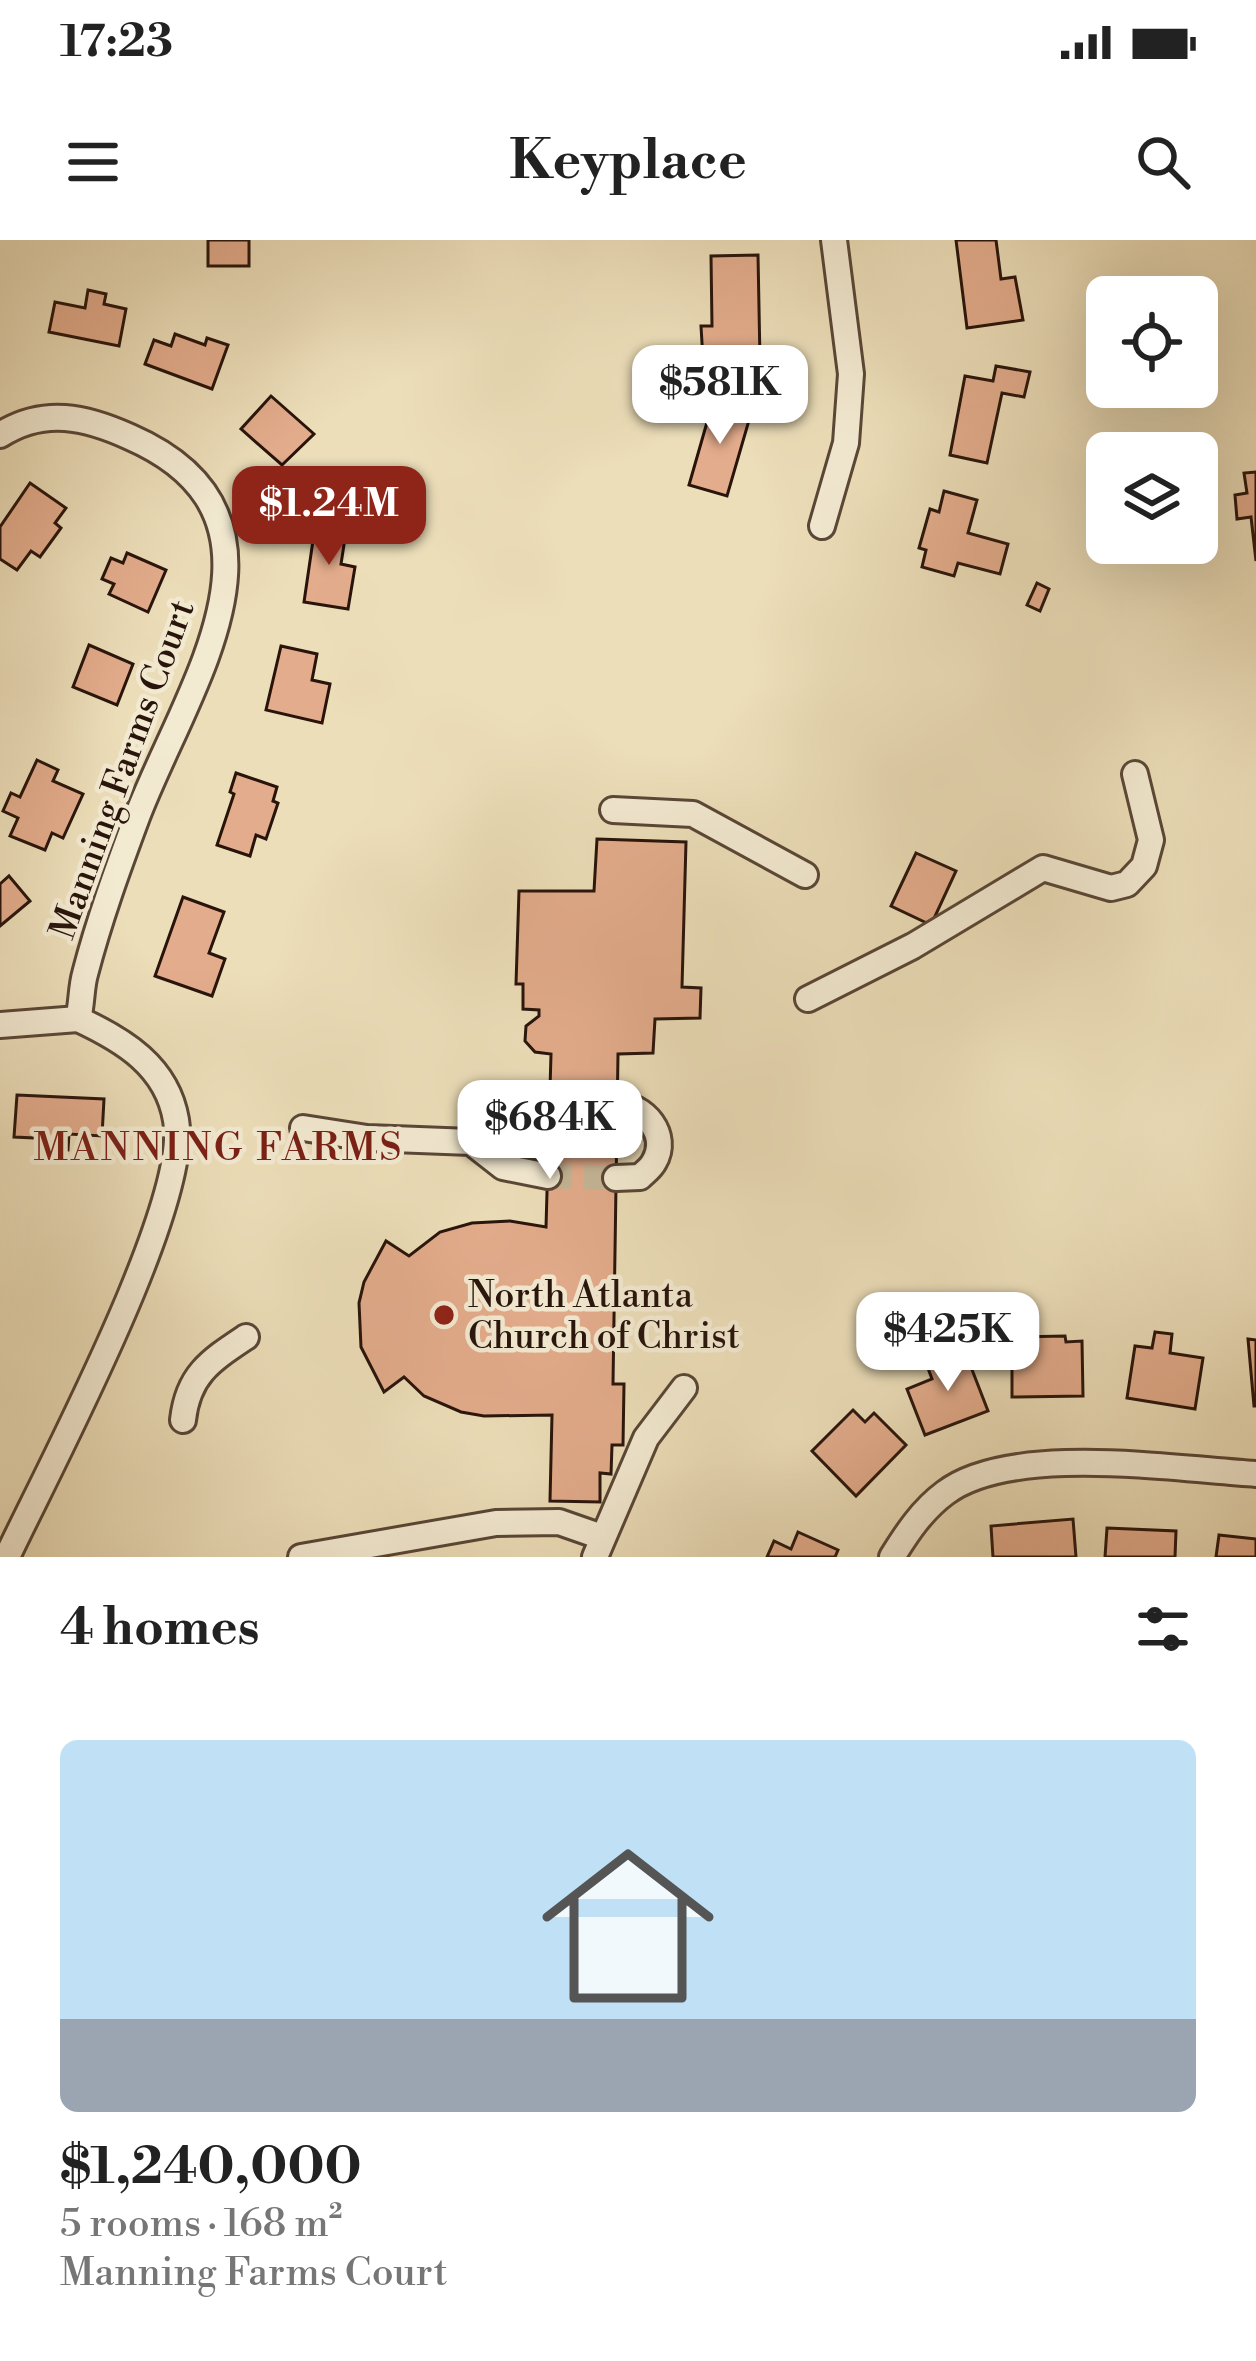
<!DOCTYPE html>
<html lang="en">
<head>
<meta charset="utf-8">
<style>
	body { margin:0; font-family:"Libre Bodoni",serif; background:#f2f2f2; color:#222; height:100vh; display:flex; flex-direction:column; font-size:45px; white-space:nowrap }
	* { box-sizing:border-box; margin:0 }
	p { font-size:39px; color:#767676 }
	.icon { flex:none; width:66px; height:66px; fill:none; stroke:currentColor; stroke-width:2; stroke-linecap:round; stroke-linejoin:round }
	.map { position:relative; height:1317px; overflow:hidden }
	.sheet { display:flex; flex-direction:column; background:#fff; flex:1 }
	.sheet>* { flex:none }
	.fabs { position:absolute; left:1086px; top:36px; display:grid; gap:24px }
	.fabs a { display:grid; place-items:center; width:132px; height:132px; border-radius:18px; background:#fff; box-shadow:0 12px 48px #0002; font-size:60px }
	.price { position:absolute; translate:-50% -102px; padding:0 27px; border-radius:24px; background:#fff; color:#222; font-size:39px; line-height:78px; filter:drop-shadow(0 3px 6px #0008) }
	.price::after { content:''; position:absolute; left:50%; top:72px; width:36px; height:27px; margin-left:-18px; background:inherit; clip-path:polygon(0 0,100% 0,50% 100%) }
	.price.active { background:#8f2418; color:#fff }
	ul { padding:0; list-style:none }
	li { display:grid; align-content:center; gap:24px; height:636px; padding:0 60px }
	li+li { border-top:3px solid #e0e0e0 }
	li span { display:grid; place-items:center; height:372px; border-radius:18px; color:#555 }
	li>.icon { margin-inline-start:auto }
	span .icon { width:216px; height:216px; fill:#fffc; stroke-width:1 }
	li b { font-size:51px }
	h2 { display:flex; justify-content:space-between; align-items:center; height:144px; padding:0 60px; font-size:51px }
	.status { display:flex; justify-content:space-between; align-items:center; height:84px; padding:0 60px; background:#fff; direction:ltr }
	.status svg { height:33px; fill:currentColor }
	header { display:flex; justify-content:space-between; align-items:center; height:156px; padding:0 60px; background:#fff; font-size:54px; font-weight:700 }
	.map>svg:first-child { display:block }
	.building { fill:#e3ac8c; stroke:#28140b; stroke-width:3 }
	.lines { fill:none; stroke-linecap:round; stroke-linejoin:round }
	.minor-tunnel { stroke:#c5b696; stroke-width:24; stroke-dasharray:24 12; stroke-linecap:butt }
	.minor-casing { stroke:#594636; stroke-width:30 }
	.minor { stroke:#f3ead2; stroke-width:24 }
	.poi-dot { fill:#8f2418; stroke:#f3ead2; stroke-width:4.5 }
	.labels { text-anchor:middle; stroke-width:9; stroke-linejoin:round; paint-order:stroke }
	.street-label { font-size:36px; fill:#28140b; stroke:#f3ead2 }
	.poi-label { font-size:36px; fill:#28140b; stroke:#f3ead2; text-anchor:start }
	.neighbourhood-label { font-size:39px; letter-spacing:3px; fill:#7a1f14; stroke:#f3ead2 }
</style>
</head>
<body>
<div class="status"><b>17:23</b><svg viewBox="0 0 49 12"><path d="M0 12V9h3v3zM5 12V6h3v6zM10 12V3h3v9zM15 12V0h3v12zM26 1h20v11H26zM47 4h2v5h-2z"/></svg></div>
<header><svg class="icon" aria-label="menu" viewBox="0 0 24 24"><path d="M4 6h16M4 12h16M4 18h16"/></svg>Keyplace<svg class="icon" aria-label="search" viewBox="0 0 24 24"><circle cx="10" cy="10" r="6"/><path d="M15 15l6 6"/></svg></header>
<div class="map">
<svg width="1256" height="1317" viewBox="0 0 1256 1317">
	<rect width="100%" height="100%" fill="#ecdeb9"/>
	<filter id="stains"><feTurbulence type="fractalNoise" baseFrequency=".00167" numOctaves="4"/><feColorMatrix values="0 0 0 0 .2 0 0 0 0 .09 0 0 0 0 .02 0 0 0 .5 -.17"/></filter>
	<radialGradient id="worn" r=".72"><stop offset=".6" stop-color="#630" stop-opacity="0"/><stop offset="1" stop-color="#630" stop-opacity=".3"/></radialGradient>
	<g class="building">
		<rect x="208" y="0" width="41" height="26"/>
		<path d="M956 0H996L1001 39 1015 37 1023 80 967 88Z"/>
		<path d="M758 15 760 121 703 120 701 86H712L711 16Z"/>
		<path d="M88 50 106 54 104 64 126 69 119 106 49 92 55 62 85 68Z"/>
		<path d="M175 94 205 105 207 98 228 105 212 149 145 124 154 100 171 106Z"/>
		<path d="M996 126 1030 132 1024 157 1002 153 987 223 950 215 965 136 993 141Z"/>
		<path d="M271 156 314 194 282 225 241 189Z"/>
		<path d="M714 158 752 170 727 256 689 245Z"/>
		<path d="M1256 232V321L1251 277 1237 279 1235 255 1247 253 1244 233Z"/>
		<path d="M30 243 66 268 55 283 61 288 40 317 31 311 17 330 0 319V287Z"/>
		<path d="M944 251 977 260 968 293 1008 304 1000 334 958 323 954 336 922 327 926 310 919 308 930 269 939 272Z"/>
		<path d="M316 280 347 285 341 324 355 327 348 369 304 362Z"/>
		<path d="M127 313 166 330 148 372 109 354 114 344 102 339 111 318 123 323Z"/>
		<path d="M1037 343 1049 349 1040 371 1027 365Z"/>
		<path d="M89 405 133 424 117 465 73 447Z"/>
		<path d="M281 406 317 414 312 440 330 444 322 483 266 470Z"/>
		<path d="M37 520 58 530 53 541 83 554 63 598 52 593 45 610 10 596 18 578 3 571 11 553 20 557Z"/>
		<path d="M236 533 277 547 273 561 278 563 266 599 256 595 250 616 217 605 234 554 230 552Z"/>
		<path d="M597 599 686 602 682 747 701 748 700 778 655 779 653 813 618 814 613 1144H624L623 1205H612L611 1234 600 1233V1262L550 1261 552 1175 484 1176 461 1172 424 1156 404 1137 384 1152 361 1107 359 1063 364 1042 386 1001 409 1016 440 992 472 983 510 981 546 987 551 814 535 812 525 801 526 786 539 776V770L523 769V744H516L519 651H594Z"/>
		<path d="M916 613 956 631 931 685 891 666Z"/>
		<path d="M9 636 30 661 0 686V644Z"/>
		<path d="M183 657 224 672 209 713 225 719 212 756 155 736Z"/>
		<path d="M17 855 104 859 102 896 69 894 68 910 56 909V899L14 897Z"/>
		<path d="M1155 1092 1172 1094 1170 1113 1203 1118 1195 1169 1127 1158 1135 1106 1152 1108Z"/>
		<path d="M1065 1096 1066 1102 1082 1101 1083 1156 1012 1157V1097Z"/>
		<path d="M1248 1099 1256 1100V1166H1254Z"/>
		<path d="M964 1109 988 1171 925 1195 907 1149 932 1139 926 1123Z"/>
		<path d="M853 1170 865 1182 874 1173 906 1205 856 1256 812 1211Z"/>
		<path d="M1073 1279 1076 1317H993L991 1286Z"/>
		<path d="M1107 1288 1176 1291 1175 1317H1105Z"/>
		<path d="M798 1292 838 1310 835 1317H767L774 1301 791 1309Z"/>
		<path d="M1219 1295 1256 1299V1317H1216Z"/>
	</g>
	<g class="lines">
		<g class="minor-tunnel">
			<path d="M550 867 617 865"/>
			<path d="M548 936 616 938"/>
		</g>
		<defs>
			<g id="minor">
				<path d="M0 195C44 167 86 177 130 197 313 277 185 450 137 577 118 628 99 680 85 734 81 748 82 764 78 779L0 785"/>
				<path d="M822 286 846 203 851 134 834 0"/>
				<path d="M613 570 693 574 805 635"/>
				<path d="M808 759 913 706 1043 628 1111 648 1127 644 1144 626 1151 600 1135 534"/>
				<path d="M303 888 367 898 471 902 503 927 548 936"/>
				<path d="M471 902C496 880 515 867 550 867"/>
				<path d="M616 938 640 937C645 932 651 928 654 922 670 895 644 864 617 865"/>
				<path d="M183 1180C188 1135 210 1121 246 1097"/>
				<path d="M7 1317C48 1230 191 963 176 880 167 826 123 800 78 779"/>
				<path d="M301 1317 496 1283 559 1282 602 1297"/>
				<path d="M595 1317 646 1198 684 1148"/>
				<path d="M892 1317C907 1293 922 1270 945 1253 1011 1203 1175 1229 1256 1234"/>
			</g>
		</defs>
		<use href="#minor" class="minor-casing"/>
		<use href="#minor" class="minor"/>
	</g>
	<circle class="poi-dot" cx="444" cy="1075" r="12"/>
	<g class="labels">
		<g class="street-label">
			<text transform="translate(121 529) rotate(-70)" y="13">Manning Farms Court</text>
		</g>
		<g class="poi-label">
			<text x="468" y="1067">North Atlanta<tspan x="468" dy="41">Church of Christ</tspan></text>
		</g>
		<g class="neighbourhood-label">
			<text x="219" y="920">MANNING FARMS</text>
		</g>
	</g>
	<rect width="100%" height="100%" filter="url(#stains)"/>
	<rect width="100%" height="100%" fill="url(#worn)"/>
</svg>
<div class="fabs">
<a><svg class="icon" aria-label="locate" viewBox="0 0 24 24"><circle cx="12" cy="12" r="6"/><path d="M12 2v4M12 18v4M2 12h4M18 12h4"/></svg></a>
<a><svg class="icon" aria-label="layers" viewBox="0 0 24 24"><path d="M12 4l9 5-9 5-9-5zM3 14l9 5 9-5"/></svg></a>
</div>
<b class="price" style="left:720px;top:207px">$581K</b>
<b class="price active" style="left:329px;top:328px">$1.24M</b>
<b class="price" style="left:550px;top:942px">$684K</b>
<b class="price" style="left:948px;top:1154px">$425K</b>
</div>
<section class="sheet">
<h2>4 homes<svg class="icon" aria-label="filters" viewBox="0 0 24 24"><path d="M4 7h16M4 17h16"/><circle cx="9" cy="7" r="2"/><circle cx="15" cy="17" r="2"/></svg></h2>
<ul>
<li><span style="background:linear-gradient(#bfe0f5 75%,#9aa5b1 0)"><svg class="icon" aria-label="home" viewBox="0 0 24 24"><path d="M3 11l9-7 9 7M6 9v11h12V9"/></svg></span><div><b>$1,240,000</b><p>5 rooms · 168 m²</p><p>Manning Farms Court</p></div></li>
</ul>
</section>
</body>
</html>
